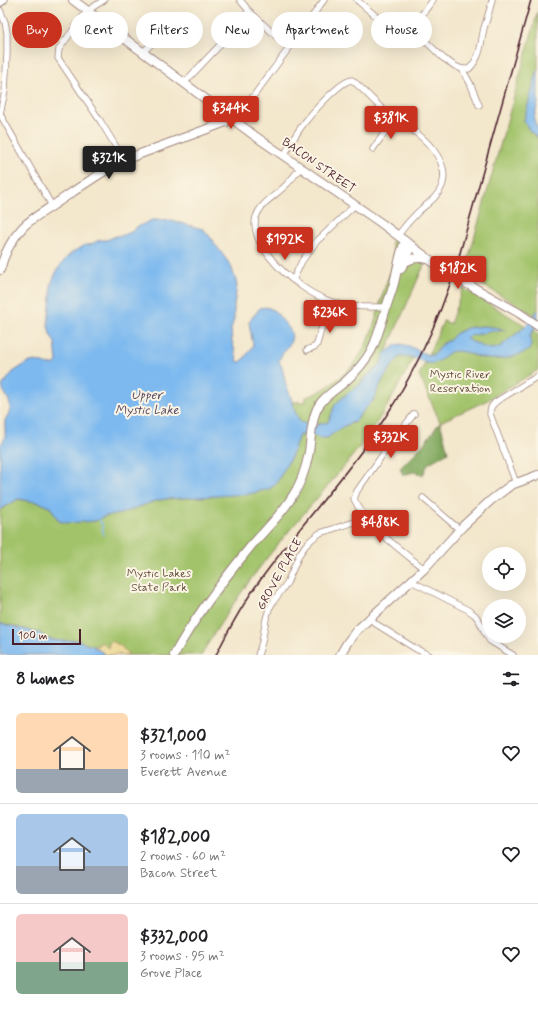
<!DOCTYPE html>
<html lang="en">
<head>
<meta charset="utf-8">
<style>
	body { margin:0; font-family:Mynerve,sans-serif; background:#f6f6f6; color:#202124; height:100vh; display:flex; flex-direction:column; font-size:15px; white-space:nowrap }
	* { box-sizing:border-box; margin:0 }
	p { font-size:13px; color:#757577 }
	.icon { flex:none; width:22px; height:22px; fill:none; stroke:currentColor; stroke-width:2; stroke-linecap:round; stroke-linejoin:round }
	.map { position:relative; height:655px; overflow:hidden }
	.panel { display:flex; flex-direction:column; background:#fff; flex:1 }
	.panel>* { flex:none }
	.banner { position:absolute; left:12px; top:12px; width:514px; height:36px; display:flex; gap:8px }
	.tools { position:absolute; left:482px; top:547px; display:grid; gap:8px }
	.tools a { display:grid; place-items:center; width:44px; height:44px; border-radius:50%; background:#fff; box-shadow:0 4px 16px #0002; font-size:20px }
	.scale { position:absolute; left:12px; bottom:10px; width:69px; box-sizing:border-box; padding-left:4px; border:2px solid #4a1f2b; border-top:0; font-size:11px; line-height:14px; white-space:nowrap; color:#4a1f2b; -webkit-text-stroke:3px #fcf5e5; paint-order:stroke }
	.price { position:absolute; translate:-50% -34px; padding:0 9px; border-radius:4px; background:#c8321e; color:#fff; font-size:13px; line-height:26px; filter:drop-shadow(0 1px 2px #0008) }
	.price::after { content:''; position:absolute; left:50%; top:24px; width:12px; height:9px; margin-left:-6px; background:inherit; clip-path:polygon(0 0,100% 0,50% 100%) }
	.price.selected { background:#222; color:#fff }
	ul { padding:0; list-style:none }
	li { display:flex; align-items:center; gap:12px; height:100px; padding:0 16px }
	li+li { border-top:1px solid #e0e0e0 }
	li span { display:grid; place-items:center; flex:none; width:112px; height:80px; border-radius:6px; color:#555 }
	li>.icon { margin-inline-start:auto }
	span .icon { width:48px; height:48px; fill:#fffc; stroke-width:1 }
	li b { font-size:17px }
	h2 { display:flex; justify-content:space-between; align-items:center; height:48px; padding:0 16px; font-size:17px }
	.tag { padding:0 14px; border-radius:18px; background:#fff; box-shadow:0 4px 16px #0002; font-size:14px; line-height:36px }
	.tag.selected { background:#c8321e; color:#fff }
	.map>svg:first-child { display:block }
	.green { fill:#a2c36b; stroke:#76714b }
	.forest { fill:#81a95f; stroke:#666445 }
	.sand { fill:#eeda9e; stroke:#9c7c64 }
	.water { fill:#7db9ef; stroke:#646c8d }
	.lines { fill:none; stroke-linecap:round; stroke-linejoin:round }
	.stream { stroke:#7db9ef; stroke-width:1.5 }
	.street-casing { stroke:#9e837c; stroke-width:7 }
	.secondary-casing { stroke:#9e837c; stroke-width:10 }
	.street { stroke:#fff; stroke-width:5.5 }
	.secondary { stroke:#fff; stroke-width:8 }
	.rail { stroke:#4a1f2b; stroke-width:1.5 }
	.labels { text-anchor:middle; stroke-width:4; stroke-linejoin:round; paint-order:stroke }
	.street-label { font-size:12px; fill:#4a1f2b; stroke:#fcf5e5 }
	.park-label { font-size:12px; fill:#64503e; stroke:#fcf5e5 }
	.water-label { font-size:13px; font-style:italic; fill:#594d66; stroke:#fcf5e5 }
</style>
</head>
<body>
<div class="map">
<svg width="538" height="655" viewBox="0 0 538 655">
	<rect width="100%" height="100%" fill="#fcf5e5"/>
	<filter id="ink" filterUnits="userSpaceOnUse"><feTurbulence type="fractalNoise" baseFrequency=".025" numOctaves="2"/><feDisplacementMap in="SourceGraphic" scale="8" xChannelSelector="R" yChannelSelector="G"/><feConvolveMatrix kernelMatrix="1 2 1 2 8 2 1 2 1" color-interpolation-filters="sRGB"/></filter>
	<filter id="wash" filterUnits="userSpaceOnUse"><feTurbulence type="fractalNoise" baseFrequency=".012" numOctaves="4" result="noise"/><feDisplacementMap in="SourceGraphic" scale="16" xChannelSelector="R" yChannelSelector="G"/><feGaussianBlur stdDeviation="0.9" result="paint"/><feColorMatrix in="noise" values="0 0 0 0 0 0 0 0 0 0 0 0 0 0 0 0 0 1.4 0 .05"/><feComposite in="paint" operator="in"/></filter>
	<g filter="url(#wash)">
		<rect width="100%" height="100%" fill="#f3e7cc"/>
		<g class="green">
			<path d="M538 11V68L524 120 529 130 538 138V310L534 315 464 274Z"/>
			<path d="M394 238 425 263 381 363C378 367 374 370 370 373 365 377 362 383 357 387 352 391 346 393 342 398 339 400 336 404 334 408 332 412 332 418 328 422 323 425 304 425 300 422 298 421 292 405 292 402H306L305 398C308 396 313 395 316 393 327 388 337 380 346 372 370 348 374 324 383 293 386 282 395 263 394 252 393 249 392 246 391 243Z"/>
			<path d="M463 288 526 326 501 346 497 348 493 349 484 347 481 346 476 343 468 340 467 337 470 336 493 331H501L499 328C483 326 471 324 457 333 454 335 453 338 450 340 448 342 444 342 442 344 436 349 438 354 428 355L444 320 450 324Z"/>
			<path d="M534 330 538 333V370L488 400 440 422 419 375 425 363C435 364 440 360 447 354 449 353 450 352 452 351 459 349 467 353 473 355 487 360 505 361 518 354 523 352 527 348 531 345L530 336Z"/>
			<path d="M399 357H414C399 386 383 415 364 441 335 480 301 515 271 553 246 584 224 617 204 650L202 655H106L93 646 86 644 80 641 76 640 62 641 53 640 48 639 39 633 0 623V510L18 499C36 503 50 500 58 520L77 521H95L106 516 125 512 155 501 165 499 229 495 269 489 276 484 292 455 296 443 299 435 305 434 327 438 342 427 353 423 358 419 361 413 372 402 383 379Z"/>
		</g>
		<path class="forest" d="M440 422 448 452 428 464 423 475 414 472 403 475 400 468 422 446Z"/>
		<path class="sand" d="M112 641 121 646 129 655H106L93 646H97L102 642 108 648 109 643Z"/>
		<g class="water">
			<path d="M538 68V103L534 118 535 123 538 129V138L529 130 524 120Z"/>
			<path d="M152 220H156L173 221 203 229 211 238 215 244 231 266 236 281 237 286 234 305V319L231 329 232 341 238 362H240L242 361 249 352 253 345 249 323 251 319 260 308C268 306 274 309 279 316 287 327 298 333 287 348 283 353 280 356 279 362L282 367 286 385 291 397 293 407 300 422 303 423 317 425 328 422 330 418 335 405 340 400 349 392 357 387 370 373 377 368 381 363 385 353 389 350 396 345 401 344 409 346 428 355H432L436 353 442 344 450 340 455 334 467 328 484 326 499 328 505 330 493 331 470 336 467 337V339L470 341 478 344 483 347 492 349 497 348 501 346 526 326 535 313 538 310V323L530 336 531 345 529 350C515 358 495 362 479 357 471 354 463 351 455 351 447 351 442 361 434 363 426 365 421 360 414 358 409 356 403 357 399 357L383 379 372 402 361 413 356 421 342 427 327 438H319L315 436 306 434 304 435H299L296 443 292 455 276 484 269 489 249 494 165 499 155 501 120 514 106 516 95 521 67 523 59 521 51 508 41 503 36 502 18 499 0 510V445C8 437 4 430 5 421 6 416 11 413 10 406 10 399 3 393 2 386L13 372 27 363 35 361 49 365 55 364 57 361 55 343 50 334 48 325 51 297V284L57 270 67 257 74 251 79 249 85 245H89L100 240H107L116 236 124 235 133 231 135 228Z"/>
			<path d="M0 623 39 633 48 639 53 640 62 641 76 640 80 641 86 644 93 646 106 655H0Z"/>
		</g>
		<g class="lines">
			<path class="stream" d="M99 519 102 524 103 535"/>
		</g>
	</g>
	<g filter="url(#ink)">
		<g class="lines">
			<defs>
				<g id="street">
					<path d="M104 0 87 11 59 49 58 58 101 122 124 160"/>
					<path d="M240 0 249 11 289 48"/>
					<path d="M357 0C365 7 386 26 395 28 399 29 406 28 410 26 418 21 427 8 433 0"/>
					<path d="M0 10 5 22 7 33V54L5 91 0 114"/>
					<path d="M410 26 443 58 455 66 462 69 470 83 479 105"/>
					<path d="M143 52 178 19"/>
					<path d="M462 69H469C482 55 480 45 484 28 487 19 490 9 492 0"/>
					<path d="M184 83 219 46 249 11"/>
					<path d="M0 114 52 206"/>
					<path d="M235 121 289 48 324 0"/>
					<path d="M373 149 394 119"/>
					<path d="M284 155C290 146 295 135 302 126 310 115 340 81 352 80 367 92 379 108 394 119 401 124 409 127 415 132 430 143 450 165 442 186 438 197 427 204 418 212 411 219 404 227 398 235"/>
					<path d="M301 167C296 173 292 179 287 184 277 195 261 202 256 217 249 241 282 273 300 285 309 292 319 297 329 301 348 308 367 307 387 307"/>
					<path d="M293 280 302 261 316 242 355 205"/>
					<path d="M307 350 316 346 317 344 329 301"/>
					<path d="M414 414 388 447 357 491 354 499C367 526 401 550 424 569"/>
					<path d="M516 483 490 414C490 407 492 405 497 401L538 376"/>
					<path d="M423 498 460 530"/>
					<path d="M411 581 468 610 475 615 480 622 484 631 490 641 513 655"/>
					<path d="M369 617 376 624 416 649 429 655"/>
					<path d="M258 655 262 642 266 619 269 609 273 602 287 583 299 555 305 546 312 539 320 533 367 518"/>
				</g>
				<g id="secondary">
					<path d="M73 0 255 136 381 223 438 266 455 277 519 313 538 326"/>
					<path d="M0 2 3 0"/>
					<path d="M403 264C410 258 419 257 428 259"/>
					<path d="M401 269 408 253 411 245"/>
					<path d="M0 270C4 254 11 240 23 227 33 217 47 210 58 202 80 187 101 172 124 160L226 122 231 118"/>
					<path d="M174 655C195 616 223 580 251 546 264 531 279 517 290 500 300 486 306 469 309 452 311 439 311 423 316 411 322 396 338 389 348 379 357 371 365 361 371 351 378 337 382 322 386 308 389 298 393 289 395 279 398 266 400 253 405 241"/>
					<path d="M340 655 347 643 356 631 424 569 463 526 490 501 511 485 538 475"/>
				</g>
			</defs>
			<use href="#street" class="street-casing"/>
			<use href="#secondary" class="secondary-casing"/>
			<use href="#street" class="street"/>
			<use href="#secondary" class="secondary"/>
			<path class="rail" d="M216 655C229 629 243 603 261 579 295 532 335 489 369 441 409 386 438 325 458 260L531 0"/>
		</g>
	</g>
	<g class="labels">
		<g class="street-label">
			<text transform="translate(319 165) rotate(35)" y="4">BACON STREET</text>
			<text transform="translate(279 574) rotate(-61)" y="4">GROVE PLACE</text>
		</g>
		<g class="park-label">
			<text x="460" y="378">Mystic River<tspan x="460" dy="14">Reservation</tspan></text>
			<text x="159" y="577">Mystic Lakes<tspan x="159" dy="14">State Park</tspan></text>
		</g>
		<g class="water-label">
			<text x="147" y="399">Upper<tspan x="147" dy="15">Mystic Lake</tspan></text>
		</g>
	</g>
</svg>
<div class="tools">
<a><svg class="icon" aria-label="locate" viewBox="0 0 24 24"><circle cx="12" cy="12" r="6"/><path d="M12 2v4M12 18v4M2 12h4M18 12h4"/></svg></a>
<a><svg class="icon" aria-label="layers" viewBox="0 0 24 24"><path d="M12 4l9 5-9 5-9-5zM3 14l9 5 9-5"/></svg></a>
</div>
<div class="scale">100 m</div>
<b class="price" style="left:231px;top:130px">$344K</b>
<b class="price" style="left:391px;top:140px">$381K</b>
<b class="price selected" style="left:109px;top:180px">$321K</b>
<b class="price" style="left:285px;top:261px">$192K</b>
<b class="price" style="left:458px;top:290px">$182K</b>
<b class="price" style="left:330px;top:334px">$236K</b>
<b class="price" style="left:391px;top:459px">$332K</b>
<b class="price" style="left:380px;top:544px">$488K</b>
<div class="banner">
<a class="tag selected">Buy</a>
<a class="tag">Rent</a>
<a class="tag">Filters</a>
<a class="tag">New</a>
<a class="tag">Apartment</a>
<a class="tag">House</a>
</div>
</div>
<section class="panel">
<h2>8 homes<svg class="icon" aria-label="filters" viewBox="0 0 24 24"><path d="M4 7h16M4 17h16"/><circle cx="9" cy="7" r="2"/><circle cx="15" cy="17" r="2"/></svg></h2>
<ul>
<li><span style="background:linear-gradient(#ffd9b3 70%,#9aa5b1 0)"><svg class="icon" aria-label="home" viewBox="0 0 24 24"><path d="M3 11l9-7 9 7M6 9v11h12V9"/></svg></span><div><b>$321,000</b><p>3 rooms · 110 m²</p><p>Everett Avenue</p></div><svg class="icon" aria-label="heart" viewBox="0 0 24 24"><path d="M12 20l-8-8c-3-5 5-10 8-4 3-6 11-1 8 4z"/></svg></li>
<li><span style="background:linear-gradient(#a9c7e8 65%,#9aa5b1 0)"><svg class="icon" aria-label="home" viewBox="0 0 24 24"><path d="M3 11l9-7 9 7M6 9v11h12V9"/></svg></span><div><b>$182,000</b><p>2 rooms · 60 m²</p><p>Bacon Street</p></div><svg class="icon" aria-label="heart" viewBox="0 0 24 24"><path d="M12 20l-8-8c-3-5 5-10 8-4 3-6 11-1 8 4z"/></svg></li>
<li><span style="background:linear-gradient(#f6c9c9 60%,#7fa58c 0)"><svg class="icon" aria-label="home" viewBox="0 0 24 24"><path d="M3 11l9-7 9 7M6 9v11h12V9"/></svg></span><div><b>$332,000</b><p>3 rooms · 95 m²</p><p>Grove Place</p></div><svg class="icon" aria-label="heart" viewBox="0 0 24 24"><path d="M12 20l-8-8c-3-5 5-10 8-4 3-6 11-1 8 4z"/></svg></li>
</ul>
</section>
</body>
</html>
